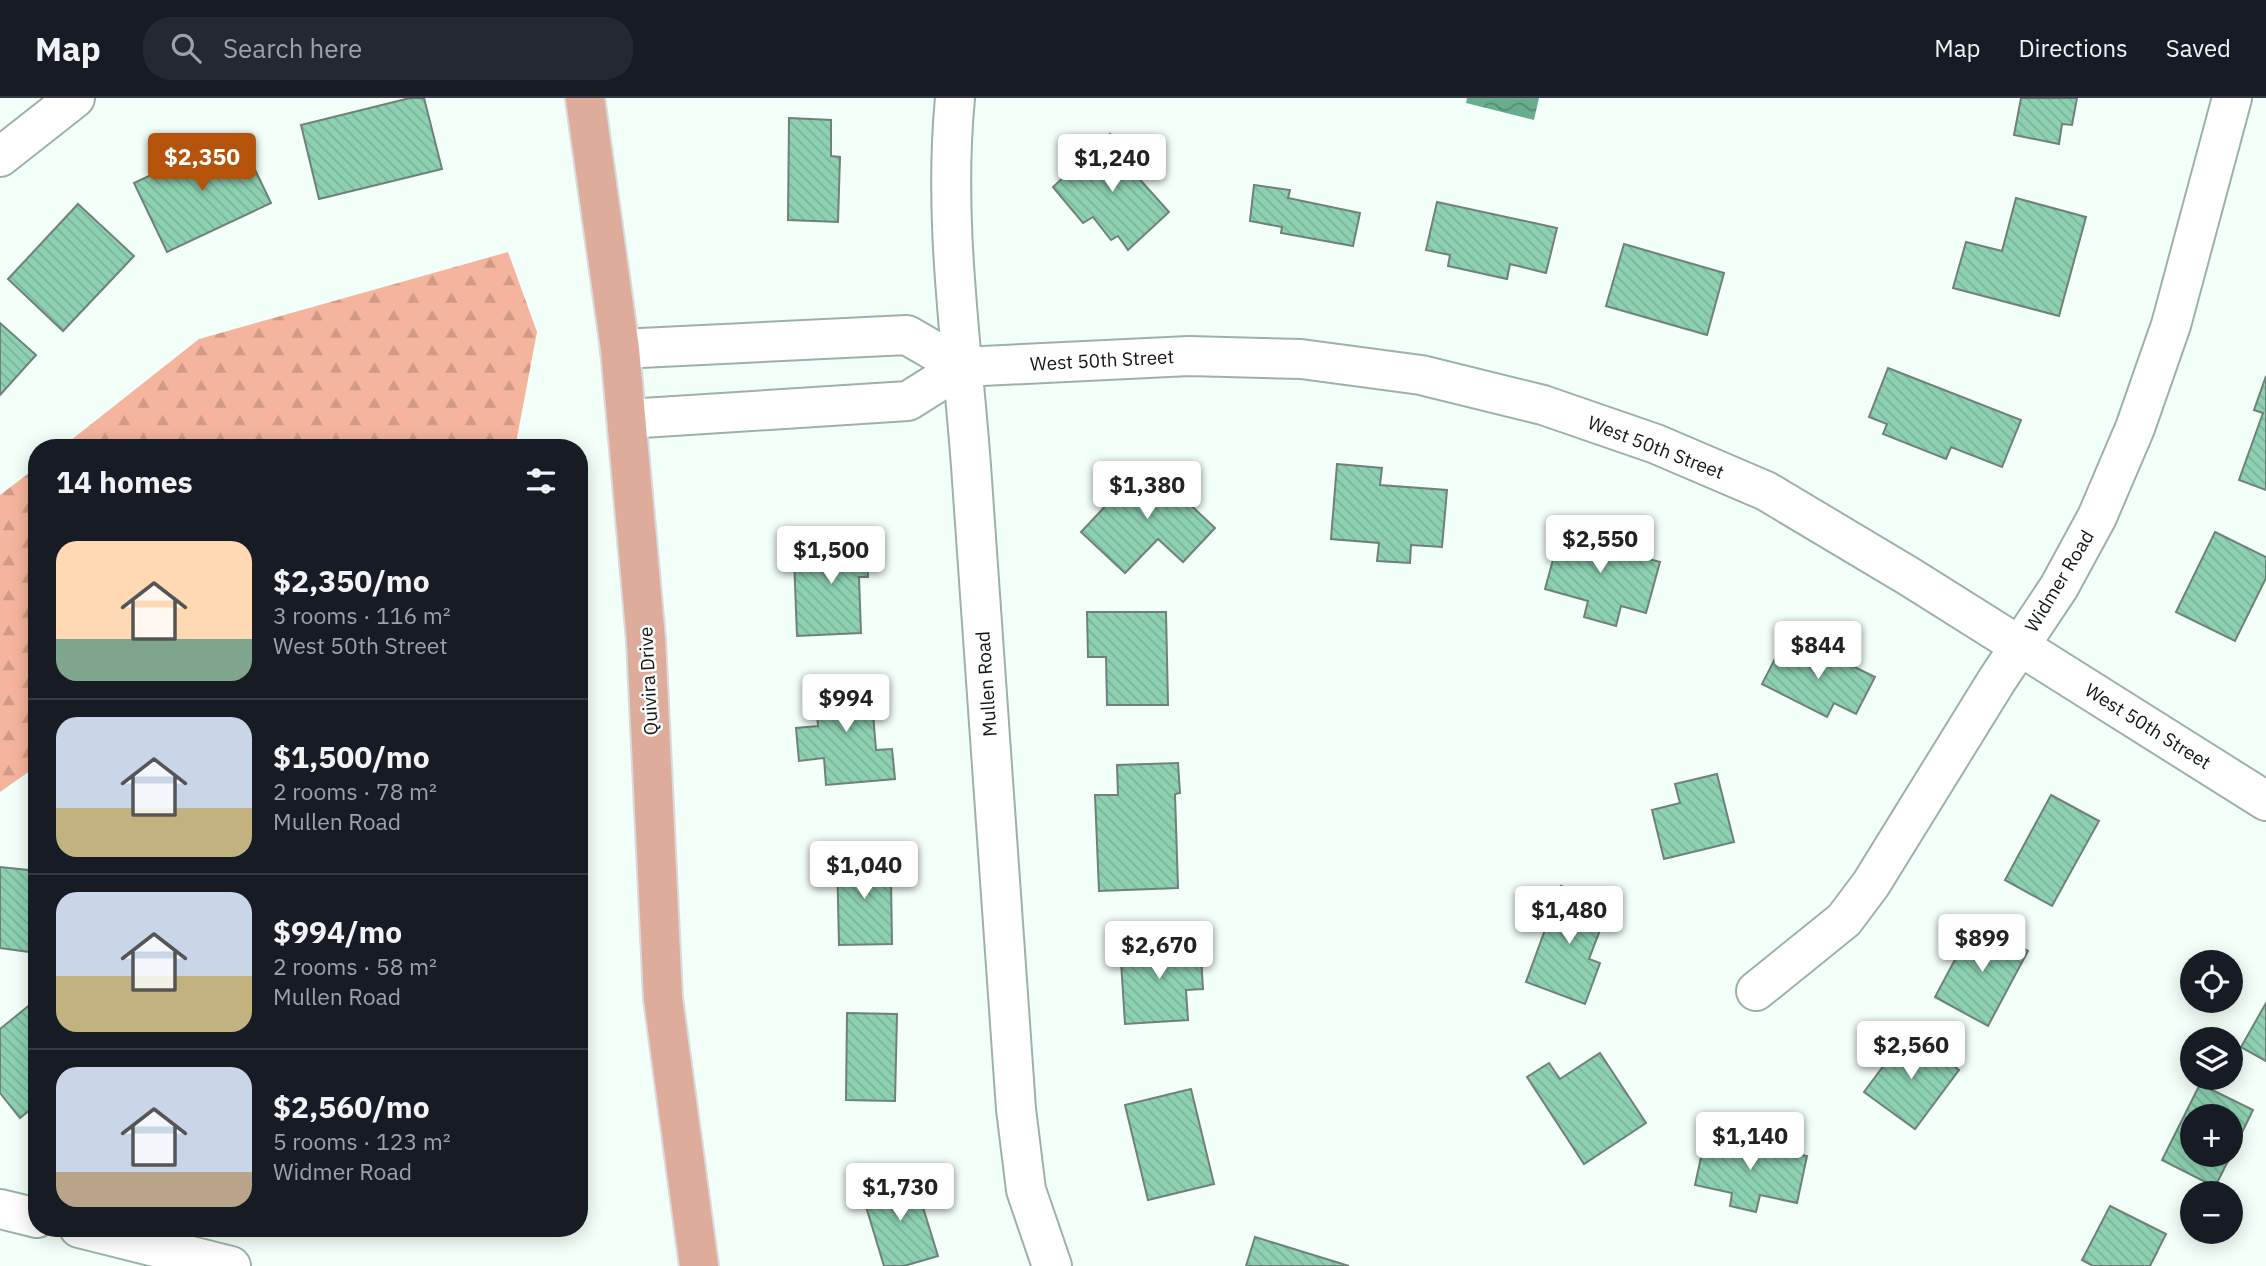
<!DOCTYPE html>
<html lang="en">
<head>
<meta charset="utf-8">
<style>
	body { margin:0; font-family:"IBM Plex Sans",sans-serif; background:#242831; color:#f1f3f6; height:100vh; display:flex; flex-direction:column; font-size:26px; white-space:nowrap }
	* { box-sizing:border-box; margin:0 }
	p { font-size:23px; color:#9ea1a6 }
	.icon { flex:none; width:38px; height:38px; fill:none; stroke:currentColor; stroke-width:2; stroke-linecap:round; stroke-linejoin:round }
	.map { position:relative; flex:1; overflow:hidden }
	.side { position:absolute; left:28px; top:341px; width:560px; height:798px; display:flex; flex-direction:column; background:#171b24; border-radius:28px; box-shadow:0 4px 18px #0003 }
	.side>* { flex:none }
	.fabs { position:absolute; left:2180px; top:852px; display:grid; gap:14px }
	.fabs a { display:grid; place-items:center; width:63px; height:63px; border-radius:50%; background:#171b24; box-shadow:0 4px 18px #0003; font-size:35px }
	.price { position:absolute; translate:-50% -60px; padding:0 16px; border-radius:7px; background:#fff; color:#222; font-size:23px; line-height:46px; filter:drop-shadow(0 2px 4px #0008) }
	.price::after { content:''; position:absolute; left:50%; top:42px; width:21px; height:16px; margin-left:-10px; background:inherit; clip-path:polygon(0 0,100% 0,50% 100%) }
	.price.selected { background:#b45309; color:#fff }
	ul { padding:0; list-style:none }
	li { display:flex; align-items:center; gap:21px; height:175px; padding:0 28px }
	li+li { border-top:2px solid #363941 }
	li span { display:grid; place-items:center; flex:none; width:196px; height:140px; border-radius:21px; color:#555 }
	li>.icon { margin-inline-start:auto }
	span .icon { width:84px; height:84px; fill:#fffc; stroke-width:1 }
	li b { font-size:30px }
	h2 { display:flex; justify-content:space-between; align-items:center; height:84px; padding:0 28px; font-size:30px }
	header { display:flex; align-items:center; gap:42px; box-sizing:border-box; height:98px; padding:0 35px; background:#171b24; border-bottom:2px solid #363941 }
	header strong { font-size:33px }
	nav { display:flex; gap:38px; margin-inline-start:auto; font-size:24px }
	.search { width:490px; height:63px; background:#242831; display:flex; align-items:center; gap:18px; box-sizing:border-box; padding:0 24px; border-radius:28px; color:#9ea1a6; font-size:26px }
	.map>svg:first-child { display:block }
	.forest { fill:url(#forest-firs) }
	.water { fill:url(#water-waves) }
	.building { fill:url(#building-back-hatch); stroke:#6f8178; stroke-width:2 }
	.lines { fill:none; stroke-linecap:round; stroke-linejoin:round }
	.minor-casing { stroke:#9db1a7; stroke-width:42 }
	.major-casing { stroke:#d9dad9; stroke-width:42 }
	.minor { stroke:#fff; stroke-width:38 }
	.major { stroke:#ddac9b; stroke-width:38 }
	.labels { text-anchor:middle; stroke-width:5; stroke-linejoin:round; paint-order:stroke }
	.street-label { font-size:19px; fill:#101714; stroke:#fff }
</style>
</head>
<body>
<header>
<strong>Map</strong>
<div class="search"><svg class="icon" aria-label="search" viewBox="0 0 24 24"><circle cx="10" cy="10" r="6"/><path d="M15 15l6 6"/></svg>Search here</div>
<nav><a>Map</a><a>Directions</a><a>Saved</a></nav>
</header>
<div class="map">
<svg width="2266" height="1168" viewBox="0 0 2266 1168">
	<defs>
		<pattern id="forest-firs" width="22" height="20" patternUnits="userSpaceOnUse" patternTransform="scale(1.75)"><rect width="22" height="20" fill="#f5b49d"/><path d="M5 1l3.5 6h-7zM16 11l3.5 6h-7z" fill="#d19a86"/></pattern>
		<pattern id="water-waves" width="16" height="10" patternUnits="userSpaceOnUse" patternTransform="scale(1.75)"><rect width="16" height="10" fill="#69ad8f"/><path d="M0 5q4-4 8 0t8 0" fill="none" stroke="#558c74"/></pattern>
		<pattern id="building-back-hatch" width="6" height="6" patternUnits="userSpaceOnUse" patternTransform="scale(1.75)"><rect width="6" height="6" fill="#8dd1b2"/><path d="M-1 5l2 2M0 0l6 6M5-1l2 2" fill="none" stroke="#79b398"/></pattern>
	</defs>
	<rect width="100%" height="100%" fill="#f3fff9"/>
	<g class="forest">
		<path d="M508 154 537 234 515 350H61L199 241Z"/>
		<path d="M37 369V668L0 694V397Z"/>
	</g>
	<path class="water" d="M1467 0H1539L1534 22 1466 5Z"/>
	<g class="building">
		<path d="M410 0H424L442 71 319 101 301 27Z"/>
		<path d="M2021 0H2077L2072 27 2062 26 2059 46 2014 37Z"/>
		<path d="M789 20 831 22V58L840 59 838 124 788 122Z"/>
		<path d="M238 36 271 105 167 154 134 85Z"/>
		<path d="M1110 36 1141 69 1134 75 1169 114 1128 152 1118 138 1111 142 1093 119 1083 125 1053 89Z"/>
		<path d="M1254 87 1290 92 1288 100 1360 115 1353 148 1281 135 1282 129 1250 123Z"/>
		<path d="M2016 100 2086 119 2059 218 1953 190 1966 144 2002 153Z"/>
		<path d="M1437 104 1557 130 1546 175 1510 166 1507 181 1448 168 1450 157 1426 152Z"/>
		<path d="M78 106 134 158 63 233 8 181Z"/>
		<path d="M1624 146 1724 175 1707 237 1606 208Z"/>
		<path d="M0 225 36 257 0 297Z"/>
		<path d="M1888 270 2021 322 2002 369 1951 349 1946 361 1883 336 1887 326 1869 319Z"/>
		<path d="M2266 278V392L2239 382 2263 315 2254 312Z"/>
		<path d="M1146 365 1215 430 1183 464 1158 441 1125 475 1081 434Z"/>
		<path d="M1337 366 1382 370 1380 387 1447 392 1442 449 1411 447 1410 465 1377 463 1379 445 1331 441Z"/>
		<path d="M1563 425 1606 437 1603 449 1660 464 1646 515 1621 508 1616 528 1584 519 1588 503 1545 491Z"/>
		<path d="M866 434 868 479H859L861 535 797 538 794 460 823 459 822 436Z"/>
		<path d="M2215 434 2266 459V480L2235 543 2176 514Z"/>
		<path d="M1087 514H1166L1168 607H1107L1106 559H1088Z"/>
		<path d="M1783 545 1821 564 1826 555 1875 579 1856 616 1834 605 1827 619 1762 586Z"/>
		<path d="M870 579 876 652 892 651 895 681 826 687 824 660 799 663 796 630 818 628 814 584Z"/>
		<path d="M1178 665 1180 695 1175 696 1178 790 1099 793 1095 697H1118L1117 667Z"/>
		<path d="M1717 676 1734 744 1664 761 1652 712 1680 705 1675 686Z"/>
		<path d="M2051 697 2099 723 2052 808 2005 782Z"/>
		<path d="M882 757 883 783H891L892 846 839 847 837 758Z"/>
		<path d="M0 769 37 773V855L0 850Z"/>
		<path d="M1561 788 1610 806 1589 861 1600 865 1585 906 1526 884Z"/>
		<path d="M1975 824 2028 853 1988 928 1935 899Z"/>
		<path d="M1200 844 1203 891 1186 892 1188 922 1125 926 1120 848Z"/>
		<path d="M37 901V1006L20 1020 0 995V931Z"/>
		<path d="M2266 905V963L2241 949Z"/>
		<path d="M847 915 897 916 895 1003 846 1002Z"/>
		<path d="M1908 935 1959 972 1915 1031 1864 994Z"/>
		<path d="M1600 955 1646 1025 1584 1066 1527 979 1549 965 1560 981Z"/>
		<path d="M2200 986 2253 1012 2231 1057V1018H2193V1057H2231L2215 1089 2162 1062Z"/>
		<path d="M1191 991 1214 1086 1148 1102 1125 1007Z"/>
		<path d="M1706 1036 1807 1058 1797 1105 1760 1097 1756 1114 1730 1108 1732 1095 1695 1087Z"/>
		<path d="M913 1077 938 1158 904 1168H884L861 1092Z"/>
		<path d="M2110 1108 2166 1136 2150 1168H2093L2082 1162Z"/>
		<path d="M1255 1139 1349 1168H1246Z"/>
	</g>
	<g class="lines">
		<defs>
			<g id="minor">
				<path d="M955 0C943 123 962 246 971 368 986 583 1001 797 1016 1011L1026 1092 1052 1168"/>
				<path d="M0 59 75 0"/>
				<path d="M620 251 907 237 962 269"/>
				<path d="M627 321 908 303 962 269 1189 258 1301 261 1421 277 1543 307 1656 346 1766 393 1910 479 2266 703"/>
				<path d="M1756 893 1844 822 1871 786 1997 582 2059 489 2097 419 2135 330 2171 227 2232 0"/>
				<path d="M0 1111 37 1120"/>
				<path d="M79 1130 231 1168"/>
			</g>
			<path id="major" d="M585 0 620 251 646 542 663 900 699 1168"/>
		</defs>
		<use href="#minor" class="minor-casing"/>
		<use href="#major" class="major-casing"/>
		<use href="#minor" class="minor"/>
		<use href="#major" class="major"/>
	</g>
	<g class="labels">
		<g class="street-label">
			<text transform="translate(1102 262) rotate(-3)" y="7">West 50th Street</text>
			<text transform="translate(1656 349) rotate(21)" y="7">West 50th Street</text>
			<text transform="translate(2059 483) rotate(-59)" y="7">Widmer Road</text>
			<text transform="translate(648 583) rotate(-93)" y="7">Quivira Drive</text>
			<text transform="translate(986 586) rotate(-94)" y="7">Mullen Road</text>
			<text transform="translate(2148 628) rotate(32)" y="7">West 50th Street</text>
		</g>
	</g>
</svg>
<div class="fabs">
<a><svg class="icon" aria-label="locate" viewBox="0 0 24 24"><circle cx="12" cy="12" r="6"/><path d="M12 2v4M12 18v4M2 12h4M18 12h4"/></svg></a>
<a><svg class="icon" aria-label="layers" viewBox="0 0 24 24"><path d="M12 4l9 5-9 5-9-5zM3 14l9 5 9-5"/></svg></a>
<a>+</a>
<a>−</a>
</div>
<b class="price selected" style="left:202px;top:95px">$2,350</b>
<b class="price" style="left:1112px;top:96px">$1,240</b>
<b class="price" style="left:1147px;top:423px">$1,380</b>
<b class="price" style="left:1600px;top:477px">$2,550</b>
<b class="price" style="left:831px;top:488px">$1,500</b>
<b class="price" style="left:1818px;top:583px">$844</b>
<b class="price" style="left:846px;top:636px">$994</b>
<b class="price" style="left:864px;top:803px">$1,040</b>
<b class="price" style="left:1569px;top:848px">$1,480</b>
<b class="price" style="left:1982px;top:876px">$899</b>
<b class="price" style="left:1159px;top:883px">$2,670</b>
<b class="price" style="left:1911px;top:983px">$2,560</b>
<b class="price" style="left:1750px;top:1074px">$1,140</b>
<b class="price" style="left:900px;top:1125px">$1,730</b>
<section class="side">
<h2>14 homes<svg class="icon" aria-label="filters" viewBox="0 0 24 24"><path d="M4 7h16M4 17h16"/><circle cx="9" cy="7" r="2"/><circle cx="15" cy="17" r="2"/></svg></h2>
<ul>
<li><span style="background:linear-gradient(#ffd9b3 70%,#7fa58c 0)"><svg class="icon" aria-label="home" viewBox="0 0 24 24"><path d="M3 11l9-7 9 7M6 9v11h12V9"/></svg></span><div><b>$2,350/mo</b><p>3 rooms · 116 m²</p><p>West 50th Street</p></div></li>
<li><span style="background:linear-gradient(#c9d6e8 65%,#c2b280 0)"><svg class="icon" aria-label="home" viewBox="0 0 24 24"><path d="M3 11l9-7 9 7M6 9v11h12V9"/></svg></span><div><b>$1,500/mo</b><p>2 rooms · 78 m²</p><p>Mullen Road</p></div></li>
<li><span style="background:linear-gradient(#c9d6e8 60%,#c2b280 0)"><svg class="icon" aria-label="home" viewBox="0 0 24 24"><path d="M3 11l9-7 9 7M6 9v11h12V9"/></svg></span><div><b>$994/mo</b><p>2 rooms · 58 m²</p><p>Mullen Road</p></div></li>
<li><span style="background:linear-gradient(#c9d6e8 75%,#b9a48a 0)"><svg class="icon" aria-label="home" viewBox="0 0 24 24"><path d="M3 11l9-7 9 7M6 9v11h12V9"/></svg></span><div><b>$2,560/mo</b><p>5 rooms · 123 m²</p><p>Widmer Road</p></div></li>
</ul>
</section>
</div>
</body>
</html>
